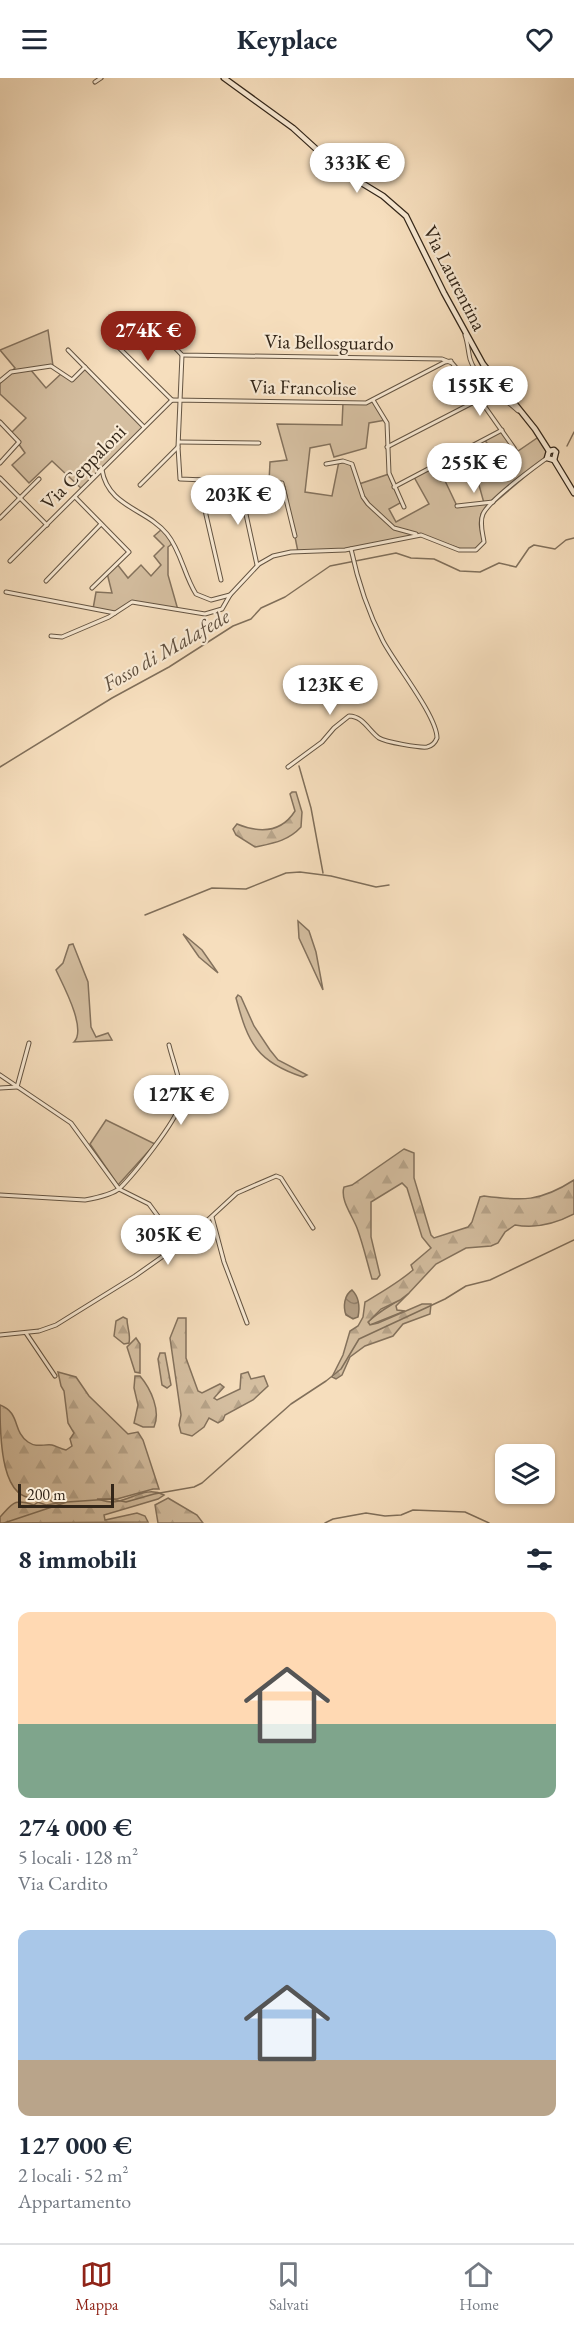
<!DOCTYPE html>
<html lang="it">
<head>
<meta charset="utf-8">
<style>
	body { margin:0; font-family:"EB Garamond",serif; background:#f2f2f3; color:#1f2937; height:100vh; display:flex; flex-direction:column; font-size:22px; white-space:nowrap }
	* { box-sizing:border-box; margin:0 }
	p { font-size:20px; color:#747a83 }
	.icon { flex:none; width:33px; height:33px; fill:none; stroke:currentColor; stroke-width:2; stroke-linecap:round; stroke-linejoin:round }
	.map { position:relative; height:1445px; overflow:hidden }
	.drawer { display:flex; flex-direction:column; background:#fff; flex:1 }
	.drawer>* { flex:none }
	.fabs { position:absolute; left:495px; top:1366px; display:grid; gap:12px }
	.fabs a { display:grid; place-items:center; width:60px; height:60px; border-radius:12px; background:#fff; box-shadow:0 2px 4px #0004; font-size:30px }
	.scale { position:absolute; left:18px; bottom:15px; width:96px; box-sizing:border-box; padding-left:6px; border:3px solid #332619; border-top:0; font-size:16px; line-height:21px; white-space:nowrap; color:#332619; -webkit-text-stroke:4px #f9ead4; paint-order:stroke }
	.price { position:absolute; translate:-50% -51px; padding:0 14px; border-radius:21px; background:#fff; color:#222; font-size:20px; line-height:39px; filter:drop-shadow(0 2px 3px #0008) }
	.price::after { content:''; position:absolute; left:50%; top:36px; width:18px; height:14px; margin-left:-9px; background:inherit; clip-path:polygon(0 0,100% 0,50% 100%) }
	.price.current { background:#8f2418; color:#fff }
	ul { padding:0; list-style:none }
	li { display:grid; align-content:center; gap:12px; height:318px; padding:0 18px }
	li span { display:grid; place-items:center; height:186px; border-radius:12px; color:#555 }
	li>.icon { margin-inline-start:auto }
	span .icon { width:108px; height:108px; fill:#fffc; stroke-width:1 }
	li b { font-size:26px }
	h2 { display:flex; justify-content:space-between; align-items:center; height:72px; padding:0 18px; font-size:26px }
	header { display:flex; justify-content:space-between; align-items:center; height:78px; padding:0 18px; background:#fff; font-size:27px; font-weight:700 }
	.dock { display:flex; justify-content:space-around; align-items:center; height:84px; border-top:2px solid #e0e1e3; background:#fff; font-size:16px; color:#747a83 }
	.dock a { display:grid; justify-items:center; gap:3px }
	.dock .current { color:#8f2418 }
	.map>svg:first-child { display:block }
	.green { fill:#d5bfa1; stroke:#84725d; stroke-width:1.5 }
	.forest { fill:url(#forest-firs); stroke:#84725d; stroke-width:1.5 }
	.water { fill:url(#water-waves); stroke:#806f5a; stroke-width:1.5 }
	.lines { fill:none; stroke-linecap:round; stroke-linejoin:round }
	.stream { stroke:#806f5a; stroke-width:1.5 }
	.minor-casing { stroke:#645442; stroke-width:5 }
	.secondary-casing { stroke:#332619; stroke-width:7 }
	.minor { stroke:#f9ead4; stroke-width:3 }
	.secondary { stroke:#f9ead4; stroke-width:4.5 }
	.labels { text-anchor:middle; stroke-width:4.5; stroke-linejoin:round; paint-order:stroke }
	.street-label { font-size:20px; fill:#332619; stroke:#f9ead4 }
	.water-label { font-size:21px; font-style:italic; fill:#60503f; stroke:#f9ead4 }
</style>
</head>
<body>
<header><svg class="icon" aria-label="menu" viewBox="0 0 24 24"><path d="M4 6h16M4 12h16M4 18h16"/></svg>Keyplace<svg class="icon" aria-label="heart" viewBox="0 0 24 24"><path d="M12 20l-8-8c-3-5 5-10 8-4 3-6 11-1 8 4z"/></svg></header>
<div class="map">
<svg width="574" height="1445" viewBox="0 0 574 1445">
	<defs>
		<pattern id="forest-firs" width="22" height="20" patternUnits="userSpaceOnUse" patternTransform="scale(1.5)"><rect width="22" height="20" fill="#d5bfa1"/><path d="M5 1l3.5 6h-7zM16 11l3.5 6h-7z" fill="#b7a48a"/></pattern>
		<pattern id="water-waves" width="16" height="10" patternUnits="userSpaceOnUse" patternTransform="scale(1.5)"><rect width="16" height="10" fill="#b49f85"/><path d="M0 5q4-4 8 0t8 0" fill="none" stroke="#93816c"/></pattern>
	</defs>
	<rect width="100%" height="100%" fill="#f6debd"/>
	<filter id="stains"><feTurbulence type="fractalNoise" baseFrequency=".00333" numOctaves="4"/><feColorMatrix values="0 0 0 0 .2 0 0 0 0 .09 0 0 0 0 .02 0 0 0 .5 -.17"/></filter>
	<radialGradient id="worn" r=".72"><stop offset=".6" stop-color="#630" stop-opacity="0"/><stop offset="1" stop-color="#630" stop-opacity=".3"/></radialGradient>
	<g class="green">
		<path d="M48 252 53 288 30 291 46 310 62 295 70 302 85 289 144 349 83 412 52 383 29 405 12 387 25 375 11 355 26 340 0 316V303L15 290 0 272Z"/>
		<path d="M373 322 386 342 369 345 366 370 334 379 330 366 310 370 305 414 332 418 339 383 350 385 359 406 389 396 402 424 389 431 396 444 429 426 414 399 437 386 457 428 484 425 474 389 495 376 484 361 502 352 518 373 540 358 548 372 555 373 552 382 547 380 481 436 484 462 479 470 464 472 421 457 390 462 351 471 298 474 285 409 283 405 269 404 270 384 287 382 277 346 342 347 343 325H366Z"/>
		<path d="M162 451 173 465 168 469V497L178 532 132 524 115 535 93 531 96 514 112 515 107 495 117 486 128 500 141 487 151 498 161 487 154 478 164 468 154 458Z"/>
		<path d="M298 843 309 853 316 874 323 912 299 860Z"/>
		<path d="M183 856 202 872 218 895 199 879Z"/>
		<path d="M73 866 88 904 91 949 96 959 108 955 112 962 74 964C87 951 63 907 56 892L63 885 69 867Z"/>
		<path d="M238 917 241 919 254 948 270 972 278 982 307 997 303 999C257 984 248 965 236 920Z"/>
		<path d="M106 1042 155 1066 118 1107 90 1066Z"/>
		<path d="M409 1215 396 1228 397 1232 405 1233 370 1247 368 1244C381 1231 395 1226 409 1215Z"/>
	</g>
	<g class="forest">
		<path d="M292 714H296L302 734 301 749C288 763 274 765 255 769L236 757 233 751 237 746C259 755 281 755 295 733L290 716Z"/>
		<path d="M404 1071 414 1075V1100L431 1157 434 1160 468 1149 472 1144 480 1119 484 1118C522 1123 540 1124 574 1102V1136C555 1146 536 1151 515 1147L505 1154 498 1165 491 1168 466 1170 436 1186 409 1215 400 1222 381 1231 368 1244 370 1247 378 1245 422 1226H431L430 1236 403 1246 393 1258 365 1268 350 1279 342 1297 336 1301 332 1299 343 1277 350 1253 358 1248 363 1239 365 1224C382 1214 398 1205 413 1192L411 1187 431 1170 422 1159 407 1110 402 1105 371 1124V1159L380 1197 377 1201H372C367 1184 363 1166 357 1150 352 1137 340 1122 344 1109L352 1107Z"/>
		<path d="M123 1239 127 1241C127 1250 131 1256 129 1265L124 1266 114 1258 116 1243Z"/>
		<path d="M178 1240H186V1280L198 1313 202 1315 220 1306 224 1309 214 1320 217 1322 240 1311 241 1296 248 1294 251 1301 264 1298 268 1308 253 1322 225 1337 223 1342 218 1345 209 1340 204 1349 192 1358 181 1355 179 1347 181 1337 170 1260Z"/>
		<path d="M136 1260 140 1266V1295L135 1294 127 1269Z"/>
		<path d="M160 1275H165L171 1307 167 1310 162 1307 158 1281Z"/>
		<path d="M58 1294 76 1299 89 1318 128 1356 138 1354 143 1362 159 1411H153L117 1421H97C101 1422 107 1424 111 1424 130 1424 145 1407 164 1417L158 1421 104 1437 105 1442 137 1435 145 1438 148 1444 0 1445V1439C13 1425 14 1420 34 1427L38 1424 46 1427 65 1424H53L42 1418C0 1432 0 1357 0 1327 21 1335 12 1353 28 1364 37 1370 43 1366 52 1367 56 1368 61 1371 66 1372L72 1368 70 1361 74 1355 68 1345 64 1313 61 1308Z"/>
		<path d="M135 1298H140C151 1311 161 1333 154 1349H143L134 1345 138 1327 134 1310Z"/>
		<path d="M168 1420 197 1437 203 1445H158L155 1427Z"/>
	</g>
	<path class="water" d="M352 1212C359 1219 360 1229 358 1239L353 1241 346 1237C343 1229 344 1217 352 1212Z"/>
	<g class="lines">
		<g class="stream">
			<path d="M567 368 574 354"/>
			<path d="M299 688 311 730 323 795"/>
			<path d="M0 689 112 620 169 589 233 548 251 541 261 530 285 519 330 488 396 475 411 480 434 481 460 493 480 494 499 485 516 489 529 470 534 467 555 471 566 462 574 460"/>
			<path d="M145 837 212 810 246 811 286 795 300 794 331 798 376 809 389 807"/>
			<path d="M4 1445 67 1424 111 1421 126 1424 154 1416 194 1409 202 1405 291 1326 326 1303 341 1291 359 1261 445 1221 466 1208 490 1202 574 1162"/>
			<path d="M325 1445 333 1441 366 1435 385 1438 401 1437 413 1432 465 1434 489 1445"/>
		</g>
		<defs>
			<g id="minor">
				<path d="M95 4 101 0"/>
				<path d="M147 241 182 277 442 281 452 285 464 299 477 292"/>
				<path d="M125 246 106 252 104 255 172 322"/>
				<path d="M465 257C468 265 468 273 470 281 477 303 502 318 518 333"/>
				<path d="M68 272 144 349"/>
				<path d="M182 277 178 369 180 401 282 405 295 458"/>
				<path d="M464 299 514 370"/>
				<path d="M0 303 11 294 51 288 72 302 85 289"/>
				<path d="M373 322 387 345 389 395 404 429"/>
				<path d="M0 344 19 364 0 385"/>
				<path d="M179 364 259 365"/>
				<path d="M387 369 480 321"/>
				<path d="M326 386 343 383 352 386 363 419 368 426 394 450 416 456"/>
				<path d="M102 392C108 429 147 431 167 456 181 473 184 497 196 516L211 522 230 517 259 486 273 478 291 474 345 472 421 457 459 472H476L484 464C483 456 479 445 483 436 490 421 532 391 547 380"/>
				<path d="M0 400 47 447"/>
				<path d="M198 402 221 502"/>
				<path d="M239 404 257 487"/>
				<path d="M140 407 178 369"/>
				<path d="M394 409 502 352"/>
				<path d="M75 419 129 474 92 510"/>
				<path d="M457 428 493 424"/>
				<path d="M0 440 39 401"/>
				<path d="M10 483 172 322 366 325 445 284 451 283"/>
				<path d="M46 503 101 446"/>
				<path d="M6 514 115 535"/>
				<path d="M51 558 62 559 109 539 132 524 205 536 222 531 230 517"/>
				<path d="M288 689 322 664 334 650 349 638C363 638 369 653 379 660 386 664 419 670 427 669 432 668 435 665 437 660 437 638 395 586 383 563 368 534 358 504 351 471"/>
				<path d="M0 997 71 1045 119 1111 149 1126 179 1167"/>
				<path d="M0 1010 17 1009 29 965"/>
				<path d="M0 1117 85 1122C96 1120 112 1117 120 1110 134 1096 176 1044 180 1026 184 1009 173 984 169 967"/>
				<path d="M212 1139 224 1184 247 1245"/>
				<path d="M26 1255 55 1298"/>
				<path d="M0 1257 39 1253 56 1247 135 1198 186 1162 237 1115 276 1098 281 1100 313 1150"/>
			</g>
			<g id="secondary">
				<path d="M224 0 293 50 337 90 383 118 406 138 444 215 483 286 535 351 549 373 547 380 554 382"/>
				<path d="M549 373 554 372 556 374 554 382 574 415"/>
			</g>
		</defs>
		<use href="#minor" class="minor-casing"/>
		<use href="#secondary" class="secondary-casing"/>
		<use href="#minor" class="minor"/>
		<use href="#secondary" class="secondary"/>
	</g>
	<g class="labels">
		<g class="street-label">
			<text transform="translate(455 200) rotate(63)" y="7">Via Laurentina</text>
			<text transform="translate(329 264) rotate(1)" y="7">Via Bellosguardo</text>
			<text transform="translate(303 309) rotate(1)" y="7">Via Francolise</text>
			<text transform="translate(83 389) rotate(-45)" y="7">Via Ceppaloni</text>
		</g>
		<g class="water-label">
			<text transform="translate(166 572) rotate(-30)" y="7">Fosso di Malafede</text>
		</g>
	</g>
	<rect width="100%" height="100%" filter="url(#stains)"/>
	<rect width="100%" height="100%" fill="url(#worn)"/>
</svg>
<div class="fabs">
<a><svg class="icon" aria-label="layers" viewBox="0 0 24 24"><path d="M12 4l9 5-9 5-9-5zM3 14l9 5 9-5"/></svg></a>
</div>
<div class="scale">200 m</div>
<b class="price" style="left:357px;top:116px">333K €</b>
<b class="price current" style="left:148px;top:284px">274K €</b>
<b class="price" style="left:480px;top:339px">155K €</b>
<b class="price" style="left:474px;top:416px">255K €</b>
<b class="price" style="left:238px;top:448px">203K €</b>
<b class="price" style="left:330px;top:638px">123K €</b>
<b class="price" style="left:181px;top:1048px">127K €</b>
<b class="price" style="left:168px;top:1188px">305K €</b>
</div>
<section class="drawer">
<h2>8 immobili<svg class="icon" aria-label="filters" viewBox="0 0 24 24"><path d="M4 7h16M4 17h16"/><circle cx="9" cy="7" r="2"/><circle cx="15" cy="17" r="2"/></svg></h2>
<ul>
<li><span style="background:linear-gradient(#ffd9b3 60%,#7fa58c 0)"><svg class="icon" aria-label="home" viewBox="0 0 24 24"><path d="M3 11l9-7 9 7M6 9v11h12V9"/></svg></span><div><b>274 000 €</b><p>5 locali · 128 m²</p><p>Via Cardito</p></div></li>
<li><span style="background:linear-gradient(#a9c7e8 70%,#b9a48a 0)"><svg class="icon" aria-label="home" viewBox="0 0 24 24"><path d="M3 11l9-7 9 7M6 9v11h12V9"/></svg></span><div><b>127 000 €</b><p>2 locali · 52 m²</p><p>Appartamento</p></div></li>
</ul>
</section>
<nav class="dock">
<a class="current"><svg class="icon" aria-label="map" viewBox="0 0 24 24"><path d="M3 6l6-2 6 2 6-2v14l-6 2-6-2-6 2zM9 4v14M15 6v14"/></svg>Mappa</a>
<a><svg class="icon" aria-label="saved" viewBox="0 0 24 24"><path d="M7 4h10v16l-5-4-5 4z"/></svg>Salvati</a>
<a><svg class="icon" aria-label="home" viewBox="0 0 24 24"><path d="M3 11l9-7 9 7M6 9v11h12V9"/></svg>Home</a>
</nav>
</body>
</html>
